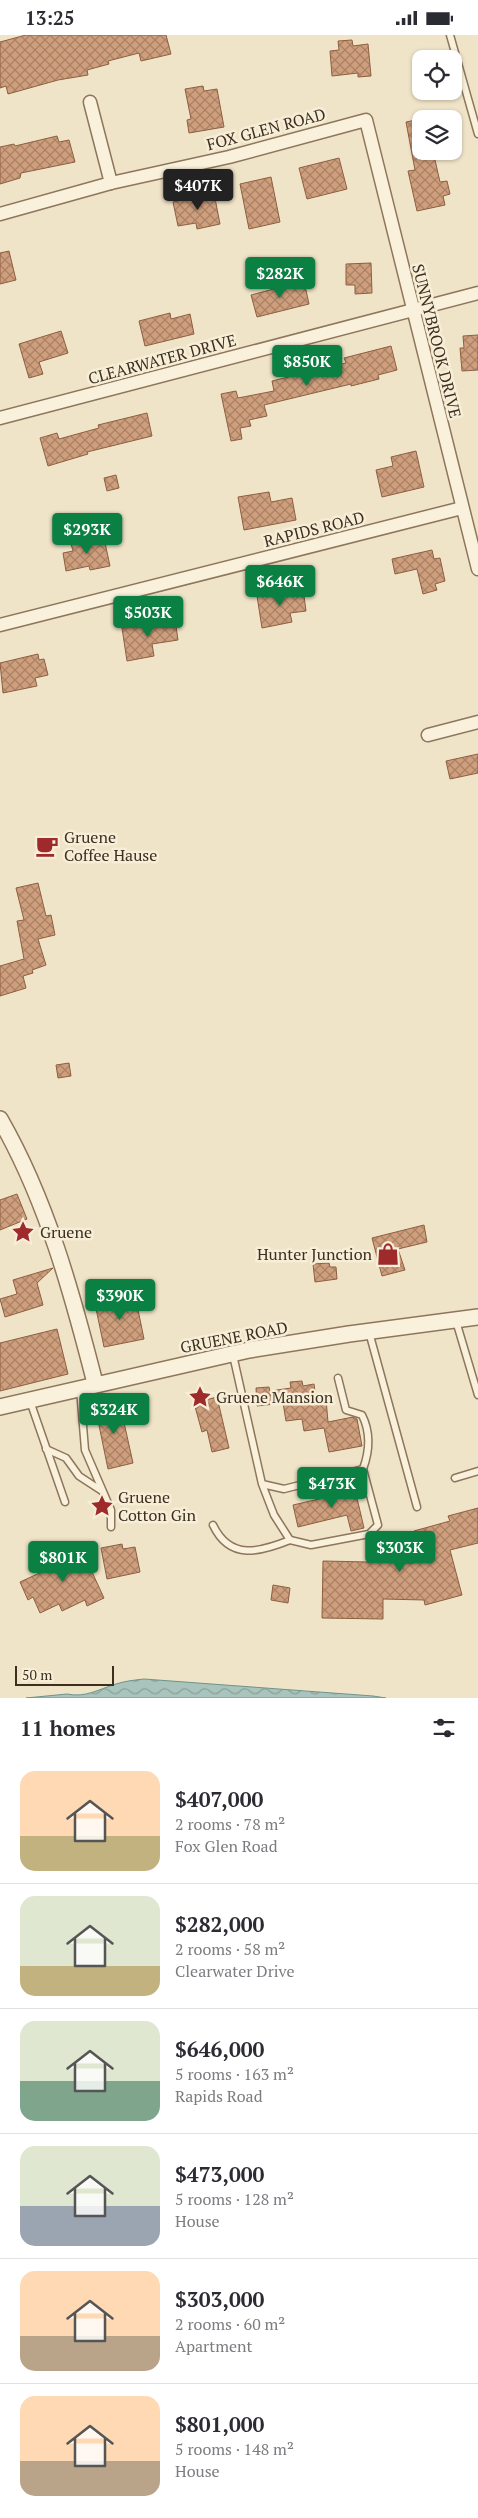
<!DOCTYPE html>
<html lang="en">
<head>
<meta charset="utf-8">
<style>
	body { margin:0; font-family:"PT Serif",serif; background:#f7f7f7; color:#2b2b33; height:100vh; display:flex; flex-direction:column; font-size:19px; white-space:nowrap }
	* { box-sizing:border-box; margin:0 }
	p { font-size:16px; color:#7c7c81 }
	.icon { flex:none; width:28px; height:28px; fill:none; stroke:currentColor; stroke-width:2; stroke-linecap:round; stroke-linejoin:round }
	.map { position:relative; height:1663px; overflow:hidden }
	.panel { display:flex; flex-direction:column; background:#fff; flex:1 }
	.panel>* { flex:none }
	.buttons { position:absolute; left:412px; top:15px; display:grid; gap:10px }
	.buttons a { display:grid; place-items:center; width:50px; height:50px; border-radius:10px; background:#fff; box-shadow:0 1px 4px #0004; font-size:25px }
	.scale { position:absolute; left:15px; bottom:12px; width:99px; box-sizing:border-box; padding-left:5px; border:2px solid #3d2e20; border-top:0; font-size:14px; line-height:18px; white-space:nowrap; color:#3d2e20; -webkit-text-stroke:4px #f7eed8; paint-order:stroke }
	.price { position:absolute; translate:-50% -42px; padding:0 11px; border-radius:5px; background:#0b8043; color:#fff; font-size:16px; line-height:32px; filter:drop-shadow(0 1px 2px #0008) }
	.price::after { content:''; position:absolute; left:50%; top:30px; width:15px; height:11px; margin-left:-8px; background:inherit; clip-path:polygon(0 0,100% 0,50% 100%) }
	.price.active { background:#222; color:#fff }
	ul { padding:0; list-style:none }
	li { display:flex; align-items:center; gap:15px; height:125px; padding:0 20px }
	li+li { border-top:1px solid #e1e1e2 }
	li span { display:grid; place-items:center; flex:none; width:140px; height:100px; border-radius:15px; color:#555 }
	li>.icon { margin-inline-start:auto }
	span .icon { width:60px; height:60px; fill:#fffc; stroke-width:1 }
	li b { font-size:21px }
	h2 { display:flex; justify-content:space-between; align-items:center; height:60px; padding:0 20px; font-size:21px }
	.status { display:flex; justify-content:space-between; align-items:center; height:35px; padding:0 25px; background:#fff; direction:ltr }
	.status svg { height:14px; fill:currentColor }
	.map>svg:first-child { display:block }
	.water { fill:url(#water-waves); stroke:#6f938a }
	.building { fill:url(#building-cross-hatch); stroke:#8d5f41 }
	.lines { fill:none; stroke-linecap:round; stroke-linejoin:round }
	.service-casing { stroke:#8d765c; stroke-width:9 }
	.minor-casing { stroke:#8d765c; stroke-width:15 }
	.tertiary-casing { stroke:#8d765c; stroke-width:18 }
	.service { stroke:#faf1dc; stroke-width:6 }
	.minor { stroke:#faf1dc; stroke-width:12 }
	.tertiary { stroke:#faf1dc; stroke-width:15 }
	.labels { text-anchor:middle; stroke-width:5; stroke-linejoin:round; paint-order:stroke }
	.street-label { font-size:16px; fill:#3d2e20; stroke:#f7eed8 }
	.poi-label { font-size:16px; fill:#3d2e20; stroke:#f7eed8; text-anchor:start }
</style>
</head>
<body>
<div class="status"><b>13:25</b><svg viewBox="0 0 49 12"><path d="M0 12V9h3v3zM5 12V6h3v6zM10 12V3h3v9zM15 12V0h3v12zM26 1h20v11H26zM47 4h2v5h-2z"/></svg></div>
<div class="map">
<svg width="478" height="1663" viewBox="0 0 478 1663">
	<defs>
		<pattern id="water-waves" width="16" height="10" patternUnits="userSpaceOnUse" patternTransform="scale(1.25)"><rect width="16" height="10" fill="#a9c4bc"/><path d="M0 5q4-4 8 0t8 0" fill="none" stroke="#8ba098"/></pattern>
		<pattern id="building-cross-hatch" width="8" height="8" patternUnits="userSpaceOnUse" patternTransform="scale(1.25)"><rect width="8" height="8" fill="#cf9f7d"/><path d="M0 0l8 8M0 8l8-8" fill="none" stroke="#a98266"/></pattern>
	</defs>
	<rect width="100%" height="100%" fill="#f0e4c8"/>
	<path class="water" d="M144 1644 373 1661 386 1663H26L67 1659C86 1663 99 1654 116 1649 125 1646 135 1645 144 1644Z"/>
	<g class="building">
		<path d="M26 0H166L171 19 141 26 139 18 108 26 109 29 87 35 88 40 58 45 8 59 6 51 0 53V7Z"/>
		<path d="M352 5 353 11 368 9 371 41 358 42V38L332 41 330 16 339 15 338 6Z"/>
		<path d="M203 51 204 56 217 54 224 92 189 98 187 85 191 84 185 54Z"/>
		<path d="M421 84V116H433L440 147 447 146 450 159 443 161 445 170 417 176 408 136 415 135 406 87Z"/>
		<path d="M57 101 59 107 69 105 75 127 21 138 20 143 0 149V112L14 109 15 111Z"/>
		<path d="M339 123 347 154 307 164 299 133Z"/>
		<path d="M271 142 280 187 249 194 240 149Z"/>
		<path d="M214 158 220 189 197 194 196 188 178 191 173 167Z"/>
		<path d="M9 216 16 245 0 249V218Z"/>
		<path d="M371 228 372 258 355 259V250H346V229Z"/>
		<path d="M304 246 309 269 257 282 251 260Z"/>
		<path d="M170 278 171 284 190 279 194 299 145 311 139 286Z"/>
		<path d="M61 296 68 318 39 327 43 339 29 343 19 309Z"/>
		<path d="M478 300V335L462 336 460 313H464L463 301Z"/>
		<path d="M391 311 397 335 378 340 379 344 351 351V349L264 370 267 381 249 385 251 391 240 393 242 404 231 406 221 359 236 356 238 363 274 356 272 346 346 328 344 323Z"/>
		<path d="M147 378 152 401 87 417 88 419 48 431 40 403 57 398 59 404 99 393 98 390Z"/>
		<path d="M416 416 424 452 382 462 376 435 393 431 391 422Z"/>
		<path d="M116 440 119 453 107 456 104 443Z"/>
		<path d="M269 457 271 467 292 463 296 485 244 495 238 462Z"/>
		<path d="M104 503 110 531 90 535 89 531 66 536 63 518 73 516 71 509Z"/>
		<path d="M432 515 434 524 440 523 445 546 435 549 437 555 423 559 417 534 395 539 392 524Z"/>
		<path d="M303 553 306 576 290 578 292 587 262 593 257 561Z"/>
		<path d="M175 584 178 605 152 609 154 621 127 626 122 593Z"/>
		<path d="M38 619 39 625 44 624 48 640 35 643 37 651 3 658 0 628Z"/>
		<path d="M478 719V738L450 744 446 726Z"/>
		<path d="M38 848 46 881 51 880 55 900 38 904 46 930 32 935 33 938 23 941 26 953 0 961V931L24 924 17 886 24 885 16 853Z"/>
		<path d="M69 1028 71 1041 58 1043 56 1030Z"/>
		<path d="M17 1159 27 1184 0 1195V1165Z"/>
		<path d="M424 1190 427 1207 398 1214 405 1235 382 1241 372 1203Z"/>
		<path d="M329 1228 330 1232H336L337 1244 315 1247 313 1229Z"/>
		<path d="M53 1233 37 1248 43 1270 5 1282 0 1264 17 1259 13 1245Z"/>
		<path d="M135 1260 144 1304 104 1312 95 1269Z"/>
		<path d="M57 1294 68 1339 0 1356V1308Z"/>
		<path d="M302 1346 303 1351 314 1349 316 1365 326 1364 328 1387 353 1382 357 1384 362 1411 329 1417 324 1393 304 1396 302 1384 286 1386 283 1368 257 1371 256 1353 269 1352 270 1356 291 1353 290 1347Z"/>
		<path d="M217 1362 229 1413 212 1417 207 1395 202 1397 194 1368Z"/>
		<path d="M119 1365 133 1428 108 1434 95 1371Z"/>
		<path d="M353 1446 364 1493 351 1496 347 1480 298 1492 293 1470 345 1458 342 1449Z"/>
		<path d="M478 1473V1508L450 1515 462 1560 425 1570 424 1565 383 1564V1584L322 1583 323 1526 414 1528 408 1505 416 1502 414 1496 450 1486 448 1481Z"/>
		<path d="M122 1509 123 1514 135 1512 140 1537 107 1544 101 1513Z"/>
		<path d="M81 1513 104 1563 87 1571 85 1565 62 1576 59 1569 40 1578 33 1562 28 1565 20 1547 44 1536 40 1526 60 1517 62 1522Z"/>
		<path d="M273 1550 290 1553 288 1568 271 1565Z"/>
	</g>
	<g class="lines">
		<defs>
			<g id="service">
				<path d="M450 0 478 99"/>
				<path d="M456 1286 478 1360"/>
				<path d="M369 1297 417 1472"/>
				<path d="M233 1320 262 1449 284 1454 363 1434 378 1490 369 1499 311 1510 290 1505 274 1480 262 1449"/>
				<path d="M338 1343 346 1375 362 1380C371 1398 370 1415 363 1434"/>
				<path d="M80 1354 85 1415 111 1475V1492"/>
				<path d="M30 1366 65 1467"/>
				<path d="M46 1414 66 1423 79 1441 102 1456"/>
				<path d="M455 1443 478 1436"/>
				<path d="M213 1490C230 1526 260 1517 290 1505"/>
			</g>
			<g id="minor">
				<path d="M90 67 111 148"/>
				<path d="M0 179 111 148 229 122 366 85 478 534"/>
				<path d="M0 383 478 258"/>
				<path d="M0 590 462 473"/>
				<path d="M428 700 478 687"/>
			</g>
			<g id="tertiary">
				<path d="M0 1084C47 1166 72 1258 95 1348"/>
				<path d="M0 1372 249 1315 349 1299 478 1282"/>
			</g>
		</defs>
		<use href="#service" class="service-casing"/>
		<use href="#minor" class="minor-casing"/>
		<use href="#tertiary" class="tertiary-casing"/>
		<use href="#service" class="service"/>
		<use href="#minor" class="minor"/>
		<use href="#tertiary" class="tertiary"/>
	</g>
	<defs>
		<symbol id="cafe-bare" viewBox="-9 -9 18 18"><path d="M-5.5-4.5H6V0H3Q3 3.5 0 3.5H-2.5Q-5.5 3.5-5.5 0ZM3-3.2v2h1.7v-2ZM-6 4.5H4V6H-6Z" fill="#9e2a2b" stroke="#f7eed8" stroke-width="2.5" paint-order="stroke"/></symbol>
		<symbol id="sight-bare" viewBox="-9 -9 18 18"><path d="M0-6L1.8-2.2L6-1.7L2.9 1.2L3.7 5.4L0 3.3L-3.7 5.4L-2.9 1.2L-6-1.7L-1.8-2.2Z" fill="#9e2a2b" stroke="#f7eed8" stroke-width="2.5" paint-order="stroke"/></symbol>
		<symbol id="shop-bare" viewBox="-9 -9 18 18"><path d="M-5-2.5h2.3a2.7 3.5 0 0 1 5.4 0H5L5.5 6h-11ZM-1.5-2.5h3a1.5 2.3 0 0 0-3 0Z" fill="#9e2a2b" stroke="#f7eed8" stroke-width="2.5" paint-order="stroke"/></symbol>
	</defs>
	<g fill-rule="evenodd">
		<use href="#cafe-bare" x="31" y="795" width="32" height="32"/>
		<use href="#sight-bare" x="7" y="1181" width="32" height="32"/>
		<use href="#shop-bare" x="372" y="1203" width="32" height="32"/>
		<use href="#sight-bare" x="184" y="1346" width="32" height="32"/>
		<use href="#sight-bare" x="86" y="1455" width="32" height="32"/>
	</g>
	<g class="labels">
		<g class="street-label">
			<text transform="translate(266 94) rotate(-15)" y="6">FOX GLEN ROAD</text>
			<text transform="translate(437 306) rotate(76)" y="6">SUNNYBROOK DRIVE</text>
			<text transform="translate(162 324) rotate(-15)" y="6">CLEARWATER DRIVE</text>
			<text transform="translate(314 494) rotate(-14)" y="6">RAPIDS ROAD</text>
			<text transform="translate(234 1302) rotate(-11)" y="6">GRUENE ROAD</text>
		</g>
		<g class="poi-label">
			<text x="64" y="808">Gruene<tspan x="64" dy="18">Coffee Hause</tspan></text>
			<text x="40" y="1203">Gruene</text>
			<text x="372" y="1225" text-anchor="end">Hunter Junction</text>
			<text x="216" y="1368">Gruene Mansion</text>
			<text x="118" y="1468">Gruene<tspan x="118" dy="18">Cotton Gin</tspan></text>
		</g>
	</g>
</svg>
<div class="buttons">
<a><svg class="icon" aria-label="locate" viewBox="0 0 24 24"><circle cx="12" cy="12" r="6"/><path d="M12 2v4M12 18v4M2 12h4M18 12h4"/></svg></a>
<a><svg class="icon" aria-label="layers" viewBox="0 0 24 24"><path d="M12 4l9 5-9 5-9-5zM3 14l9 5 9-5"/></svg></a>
</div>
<div class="scale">50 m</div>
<b class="price active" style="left:198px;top:176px">$407K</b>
<b class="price" style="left:280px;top:264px">$282K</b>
<b class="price" style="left:307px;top:352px">$850K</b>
<b class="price" style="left:87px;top:520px">$293K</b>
<b class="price" style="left:280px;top:572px">$646K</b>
<b class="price" style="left:148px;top:603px">$503K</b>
<b class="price" style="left:120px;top:1286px">$390K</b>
<b class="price" style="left:114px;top:1400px">$324K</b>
<b class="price" style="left:332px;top:1474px">$473K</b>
<b class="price" style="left:400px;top:1538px">$303K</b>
<b class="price" style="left:63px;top:1548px">$801K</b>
</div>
<section class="panel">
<h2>11 homes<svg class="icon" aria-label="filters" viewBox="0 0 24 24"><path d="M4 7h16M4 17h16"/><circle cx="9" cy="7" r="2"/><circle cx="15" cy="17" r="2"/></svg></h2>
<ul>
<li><span style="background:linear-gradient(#ffd9b3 65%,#c2b280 0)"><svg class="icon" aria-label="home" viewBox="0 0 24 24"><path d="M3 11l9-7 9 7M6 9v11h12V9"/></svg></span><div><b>$407,000</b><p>2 rooms · 78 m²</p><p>Fox Glen Road</p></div></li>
<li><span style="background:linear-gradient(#dfe7d0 70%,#c2b280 0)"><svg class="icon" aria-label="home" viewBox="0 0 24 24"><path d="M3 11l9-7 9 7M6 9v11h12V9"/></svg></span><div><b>$282,000</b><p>2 rooms · 58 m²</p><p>Clearwater Drive</p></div></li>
<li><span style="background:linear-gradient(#dfe7d0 60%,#7fa58c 0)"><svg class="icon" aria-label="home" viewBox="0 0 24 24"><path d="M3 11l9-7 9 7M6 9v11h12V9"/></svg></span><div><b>$646,000</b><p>5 rooms · 163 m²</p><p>Rapids Road</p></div></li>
<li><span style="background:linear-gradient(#dfe7d0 60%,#9aa5b1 0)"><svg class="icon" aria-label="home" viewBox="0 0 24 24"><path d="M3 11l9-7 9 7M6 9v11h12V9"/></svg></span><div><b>$473,000</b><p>5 rooms · 128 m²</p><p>House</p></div></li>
<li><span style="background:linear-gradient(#ffd9b3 65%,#b9a48a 0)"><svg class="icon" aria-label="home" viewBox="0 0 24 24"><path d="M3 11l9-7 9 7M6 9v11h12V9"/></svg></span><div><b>$303,000</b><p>2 rooms · 60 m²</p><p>Apartment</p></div></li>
<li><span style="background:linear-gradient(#ffd9b3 65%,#b9a48a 0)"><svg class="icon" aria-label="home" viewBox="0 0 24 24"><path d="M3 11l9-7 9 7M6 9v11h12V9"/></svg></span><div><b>$801,000</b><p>5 rooms · 148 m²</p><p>House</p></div></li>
</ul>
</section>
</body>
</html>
